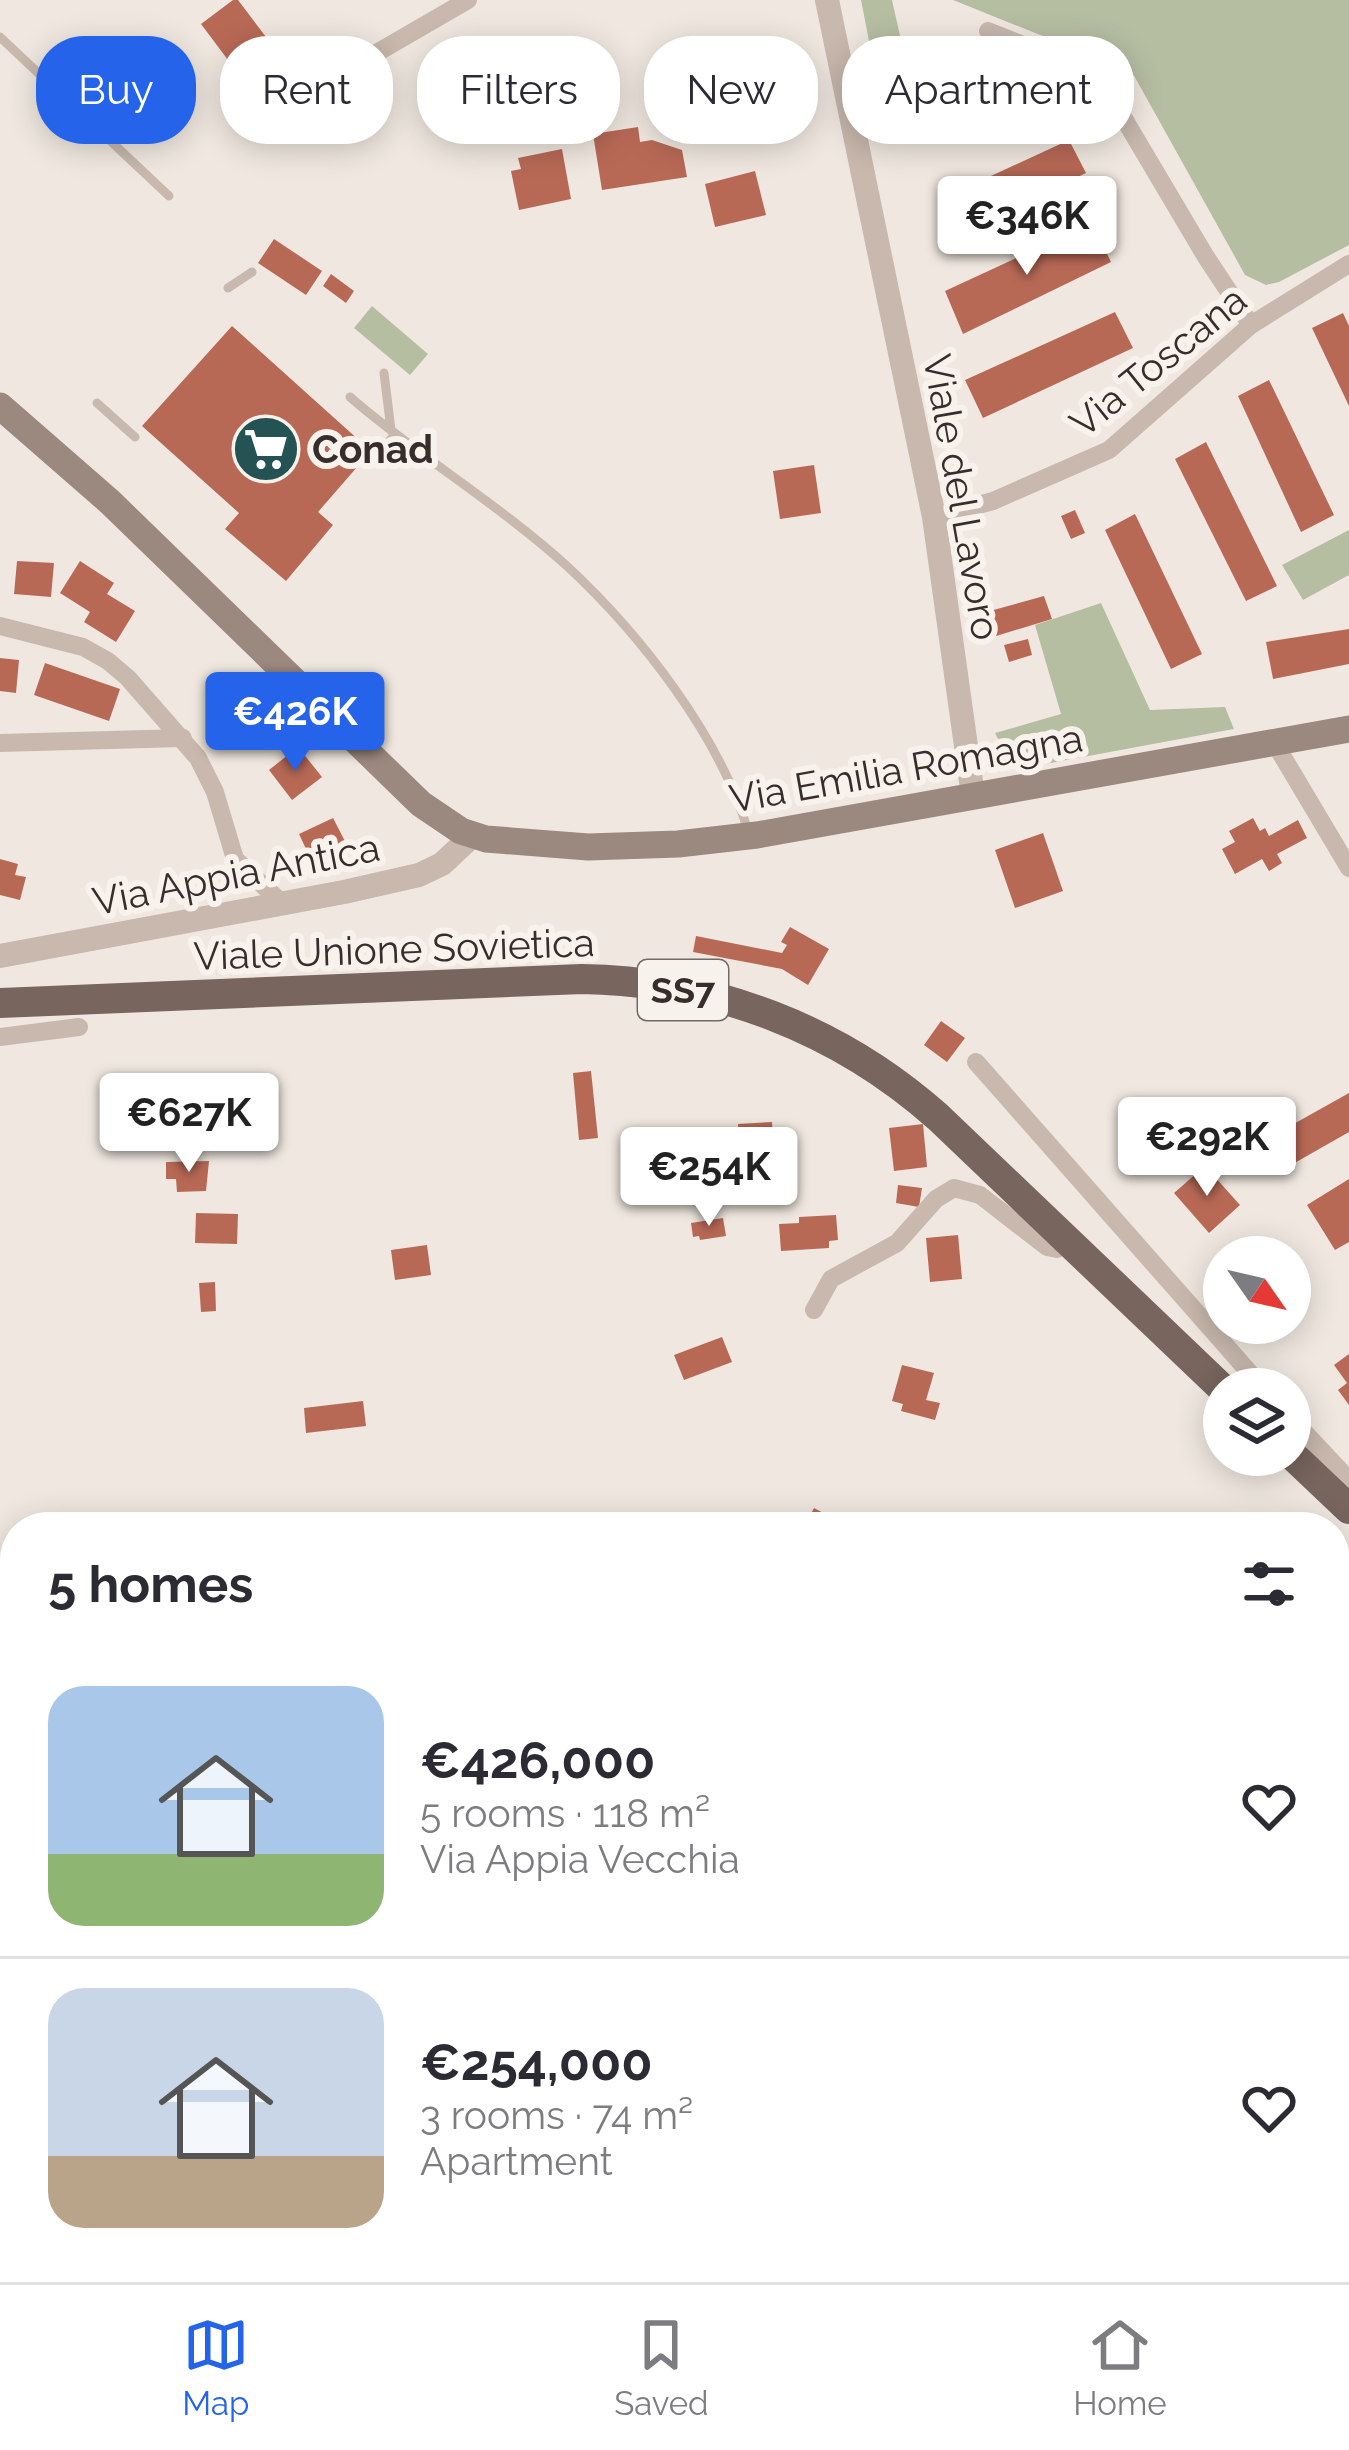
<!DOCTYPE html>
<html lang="en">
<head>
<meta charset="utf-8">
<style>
	body { margin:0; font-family:Raleway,sans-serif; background:#f7f7f7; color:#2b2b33; height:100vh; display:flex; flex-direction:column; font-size:45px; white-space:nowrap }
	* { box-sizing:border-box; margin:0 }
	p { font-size:39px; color:#7c7c81 }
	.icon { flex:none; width:66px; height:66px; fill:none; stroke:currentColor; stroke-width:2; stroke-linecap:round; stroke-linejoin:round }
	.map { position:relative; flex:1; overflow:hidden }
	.drawer { position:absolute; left:0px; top:1512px; width:1350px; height:771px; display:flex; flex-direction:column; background:#fff; border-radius:48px 48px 0 0; box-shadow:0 6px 30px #0003 }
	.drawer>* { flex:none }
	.hud { position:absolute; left:36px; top:36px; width:1278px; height:108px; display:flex; gap:24px }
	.needle { width:78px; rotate:124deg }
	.tools { position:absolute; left:1203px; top:1236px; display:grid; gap:24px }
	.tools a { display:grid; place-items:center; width:108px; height:108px; border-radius:50%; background:#fff; box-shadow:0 6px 30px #0003; font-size:60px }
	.price { position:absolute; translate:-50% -102px; padding:0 27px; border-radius:12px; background:#fff; color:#222; font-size:39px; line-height:78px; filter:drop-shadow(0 3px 6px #0008) }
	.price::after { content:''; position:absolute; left:50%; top:72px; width:36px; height:27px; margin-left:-18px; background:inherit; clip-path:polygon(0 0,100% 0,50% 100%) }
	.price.active { background:#2563eb; color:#fff }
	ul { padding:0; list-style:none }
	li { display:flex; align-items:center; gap:36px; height:300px; padding:0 48px }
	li+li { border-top:3px solid #e1e1e2 }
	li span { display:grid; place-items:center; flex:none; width:336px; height:240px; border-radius:36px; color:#555 }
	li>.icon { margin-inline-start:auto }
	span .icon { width:144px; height:144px; fill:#fffc; stroke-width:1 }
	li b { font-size:51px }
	h2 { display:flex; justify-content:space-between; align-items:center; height:144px; padding:0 48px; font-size:51px }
	.pill { padding:0 42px; border-radius:48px; background:#fff; box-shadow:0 6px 30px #0003; font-size:42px; line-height:108px }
	.pill.active { background:#2563eb; color:#fff }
	.tabs { display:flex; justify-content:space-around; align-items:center; height:168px; border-top:3px solid #e1e1e2; background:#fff; font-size:33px; color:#7c7c81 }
	.tabs a { display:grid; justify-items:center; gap:6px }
	.tabs .active { color:#2563eb }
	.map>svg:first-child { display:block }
	.green { fill:#b6bea2 }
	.building { fill:#b86956 }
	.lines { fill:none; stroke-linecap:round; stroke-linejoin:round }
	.service { stroke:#c8b8ad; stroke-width:9 }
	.minor { stroke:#c8b8ad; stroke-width:18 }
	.tertiary { stroke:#c8b8ad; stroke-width:24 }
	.secondary { stroke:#9b887f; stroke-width:27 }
	.primary { stroke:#77655e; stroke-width:30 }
	.labels { text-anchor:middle; stroke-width:12; stroke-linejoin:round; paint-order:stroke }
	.shield { fill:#f8f2ec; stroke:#716965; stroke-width:3 }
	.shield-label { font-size:36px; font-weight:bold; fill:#372e2b }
	.street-label { font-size:39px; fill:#372e2b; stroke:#f8f2ec }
	.poi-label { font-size:39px; font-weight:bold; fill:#372e2b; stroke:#f8f2ec; text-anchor:start }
</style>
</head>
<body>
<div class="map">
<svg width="1349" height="2282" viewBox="0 0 1349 2282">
	<rect width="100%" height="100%" fill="#f0e8e0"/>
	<g class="green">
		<path d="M861 0H892L910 80 924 90 887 133Z"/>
		<path d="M953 0H1349V245L1279 282 1266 285 1245 275 1132 72Z"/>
		<path d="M372 306 428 354 410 375 354 328Z"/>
		<path d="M1349 530V575L1303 600 1282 565Z"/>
		<path d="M1101 603 1150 710 1225 707 1234 729 1029 767 1009 760 995 733 1061 714 1035 625Z"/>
		<path d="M1335 1739 1349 1744V2042L1335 2055Z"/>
	</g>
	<g class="building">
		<path d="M233 0H238L266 37 246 52 253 61 237 72 201 24Z"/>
		<path d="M1026 66 1042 94 935 144 920 115Z"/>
		<path d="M751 70 755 98 700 105 696 78Z"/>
		<path d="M638 127 640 142 652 140 682 150 687 177 602 190 593 134Z"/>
		<path d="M1069 140 1086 173 955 235 939 200Z"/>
		<path d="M562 149 571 199 519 210 511 171 521 169 518 158Z"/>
		<path d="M755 171 766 215 715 227 705 184Z"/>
		<path d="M1092 223 1111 262 963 334 945 291Z"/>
		<path d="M274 239 322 271 306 295 258 263Z"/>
		<path d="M331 274 354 291 346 303 323 286Z"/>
		<path d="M1115 312 1133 348 983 418 965 380Z"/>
		<path d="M1343 313 1349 326V406L1312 328Z"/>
		<path d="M232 326 371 451 318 512 333 525 286 581 225 529 239 513 142 426Z"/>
		<path d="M1269 380 1334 515 1301 532 1238 396Z"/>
		<path d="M1206 442 1277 586 1246 601 1175 459Z"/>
		<path d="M814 465 821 513 780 519 773 471Z"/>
		<path d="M1075 510 1085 533 1071 539 1061 516Z"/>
		<path d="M1135 514 1202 654 1171 669 1105 530Z"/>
		<path d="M17 561 54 563 51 597 14 594Z"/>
		<path d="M80 561 114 583 107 594 135 611 116 642 84 622 90 612 60 593Z"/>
		<path d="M1044 596 1052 619 996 636 990 611Z"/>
		<path d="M1349 629V664L1273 679 1266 642Z"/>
		<path d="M1028 639 1032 655 1009 662 1004 645Z"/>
		<path d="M0 658 19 660 16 693 0 691Z"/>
		<path d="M45 663 120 689 109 721 34 695Z"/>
		<path d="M298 747 322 777 292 800 269 770Z"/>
		<path d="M333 818 349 849 314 866 299 834Z"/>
		<path d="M1253 818 1260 831 1265 828 1269 836 1298 820 1307 838 1277 854 1282 863 1269 871 1262 859 1235 874 1222 849 1235 842 1229 831Z"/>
		<path d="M1043 833 1063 891 1015 908 995 850Z"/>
		<path d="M0 859 18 864 15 875 26 877 20 900 0 895Z"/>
		<path d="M790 927 829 949 808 985 782 969 693 952 696 936 782 953 787 945 781 942Z"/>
		<path d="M941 1021 965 1038 947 1062 924 1045Z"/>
		<path d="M591 1071 598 1138 579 1140 573 1073Z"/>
		<path d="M1349 1093V1132L1291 1165 1274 1135Z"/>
		<path d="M772 1122 774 1154 739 1156 738 1124Z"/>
		<path d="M923 1124 927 1167 894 1171 889 1128Z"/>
		<path d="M209 1161 206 1191 177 1192 176 1179H166V1162Z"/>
		<path d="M1205 1166 1240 1205 1209 1233 1174 1193Z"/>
		<path d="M1349 1179V1242L1335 1250 1307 1205Z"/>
		<path d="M898 1185 922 1188 919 1207 896 1203Z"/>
		<path d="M196 1213 238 1214 237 1244 195 1243Z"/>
		<path d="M836 1215 838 1240 829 1241V1248L781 1251 779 1224 799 1223V1217Z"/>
		<path d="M723 1218 726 1236 700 1240 699 1236 693 1237 691 1223Z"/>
		<path d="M958 1235 962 1279 930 1282 926 1238Z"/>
		<path d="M427 1245 431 1275 395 1280 391 1250Z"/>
		<path d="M1290 1262 1310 1282 1290 1302Z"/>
		<path d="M215 1282 216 1311 201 1312 199 1283Z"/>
		<path d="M722 1337 732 1362 684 1380 674 1355Z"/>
		<path d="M1349 1354V1405L1338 1390 1347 1383 1334 1365Z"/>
		<path d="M902 1365 934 1373 926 1400 940 1403 935 1420 901 1411 903 1404 892 1401Z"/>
		<path d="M363 1401 366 1426 306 1433 304 1408Z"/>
		<path d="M814 1508 840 1522 837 1527H804Z"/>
	</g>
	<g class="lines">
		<g class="service">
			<path d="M0 37 169 196"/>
			<path d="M228 288 252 272"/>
			<path d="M384 373 391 430"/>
			<path d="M350 397C419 457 500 505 568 567 640 634 720 736 748 831"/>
			<path d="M97 403 135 437"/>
			<path d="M377 457 394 435"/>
		</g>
		<g class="minor">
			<path d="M988 31 1064 61 1107 90 1206 257 1251 325"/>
			<path d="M342 73 468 0"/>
			<path d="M934 517 993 501 1109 450 1251 325 1349 264"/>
			<path d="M0 626 83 647 108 661 128 678 198 758 215 792 235 859 283 904"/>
			<path d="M1274 742 1349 868"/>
			<path d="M0 743 183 738"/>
			<path d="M0 1037 79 1027"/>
			<path d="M976 1062 1264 1389"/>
			<path d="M814 1310 831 1279 897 1243 936 1199 954 1188 980 1195 1047 1247 1057 1249 1068 1241"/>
			<path d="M1290 1417 1349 1480"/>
			<path d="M380 2268 389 2282"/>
		</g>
		<g class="tertiary">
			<path d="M827 0 934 517 973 796"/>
			<path d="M0 956 344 892 419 875 442 864 473 835"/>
		</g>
		<path class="secondary" d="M0 406 110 502 421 804 461 831 486 839 588 847 678 844 757 835 1349 729"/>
		<g class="primary">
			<path d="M0 1003 582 979C714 981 839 1029 938 1117L1224 1390"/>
			<path d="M1290 1453 1349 1509"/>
		</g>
	</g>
	<defs>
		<symbol id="supermarket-disc" viewBox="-11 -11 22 22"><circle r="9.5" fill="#255354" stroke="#f8f2ec"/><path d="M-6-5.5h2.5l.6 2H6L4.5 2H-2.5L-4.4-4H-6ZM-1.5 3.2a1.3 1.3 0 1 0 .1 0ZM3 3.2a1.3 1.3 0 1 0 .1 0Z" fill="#fff"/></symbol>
	</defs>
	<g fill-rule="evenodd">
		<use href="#supermarket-disc" x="228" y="411" width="76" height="76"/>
	</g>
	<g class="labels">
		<rect class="shield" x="638" y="960" width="90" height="60" rx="9"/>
		<g class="shield-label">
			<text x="683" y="1003">SS7</text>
		</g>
		<g class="street-label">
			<text transform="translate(1158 361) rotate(-39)" y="14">Via Toscana</text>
			<text transform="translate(962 497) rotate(80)" y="14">Viale del Lavoro</text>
			<text transform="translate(906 768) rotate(-10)" y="14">Via Emilia Romagna</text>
			<text transform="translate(236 874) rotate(-11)" y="14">Via Appia Antica</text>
			<text transform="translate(394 949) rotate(-2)" y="14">Viale Unione Sovietica</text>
		</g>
		<g class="poi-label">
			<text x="312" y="463">Conad</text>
		</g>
	</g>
</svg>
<div class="tools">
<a><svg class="needle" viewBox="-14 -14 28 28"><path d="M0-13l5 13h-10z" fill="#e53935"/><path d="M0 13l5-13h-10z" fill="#7c7c81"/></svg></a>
<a><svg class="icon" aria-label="layers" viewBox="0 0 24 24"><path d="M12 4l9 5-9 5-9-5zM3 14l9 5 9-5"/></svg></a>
</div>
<b class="price" style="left:1027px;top:278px">€346K</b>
<b class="price active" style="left:295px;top:774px">€426K</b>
<b class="price" style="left:189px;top:1175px">€627K</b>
<b class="price" style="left:1207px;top:1199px">€292K</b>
<b class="price" style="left:709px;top:1229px">€254K</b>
<div class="hud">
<a class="pill active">Buy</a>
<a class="pill">Rent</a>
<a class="pill">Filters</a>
<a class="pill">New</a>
<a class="pill">Apartment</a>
</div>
<section class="drawer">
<h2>5 homes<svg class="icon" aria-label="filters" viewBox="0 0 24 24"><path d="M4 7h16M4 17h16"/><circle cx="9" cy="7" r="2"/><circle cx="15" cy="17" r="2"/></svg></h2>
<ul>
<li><span style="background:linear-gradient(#a9c7e8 70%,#8fb573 0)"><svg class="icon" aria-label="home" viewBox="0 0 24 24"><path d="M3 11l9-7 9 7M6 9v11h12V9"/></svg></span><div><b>€426,000</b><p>5 rooms · 118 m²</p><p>Via Appia Vecchia</p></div><svg class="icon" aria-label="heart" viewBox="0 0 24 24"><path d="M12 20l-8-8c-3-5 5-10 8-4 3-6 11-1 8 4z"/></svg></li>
<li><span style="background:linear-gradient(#c9d6e8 70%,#b9a48a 0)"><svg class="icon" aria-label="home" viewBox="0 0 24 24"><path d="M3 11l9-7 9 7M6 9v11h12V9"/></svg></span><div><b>€254,000</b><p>3 rooms · 74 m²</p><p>Apartment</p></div><svg class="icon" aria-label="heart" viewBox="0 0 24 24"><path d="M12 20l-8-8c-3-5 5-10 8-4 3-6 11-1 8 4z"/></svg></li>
</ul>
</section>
</div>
<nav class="tabs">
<a class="active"><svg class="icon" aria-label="map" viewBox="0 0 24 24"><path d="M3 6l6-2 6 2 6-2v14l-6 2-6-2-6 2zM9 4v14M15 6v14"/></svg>Map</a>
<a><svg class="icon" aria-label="saved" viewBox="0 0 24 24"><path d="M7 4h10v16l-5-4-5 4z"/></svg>Saved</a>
<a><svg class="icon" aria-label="home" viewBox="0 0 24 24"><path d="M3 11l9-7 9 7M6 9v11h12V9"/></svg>Home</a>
</nav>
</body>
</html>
